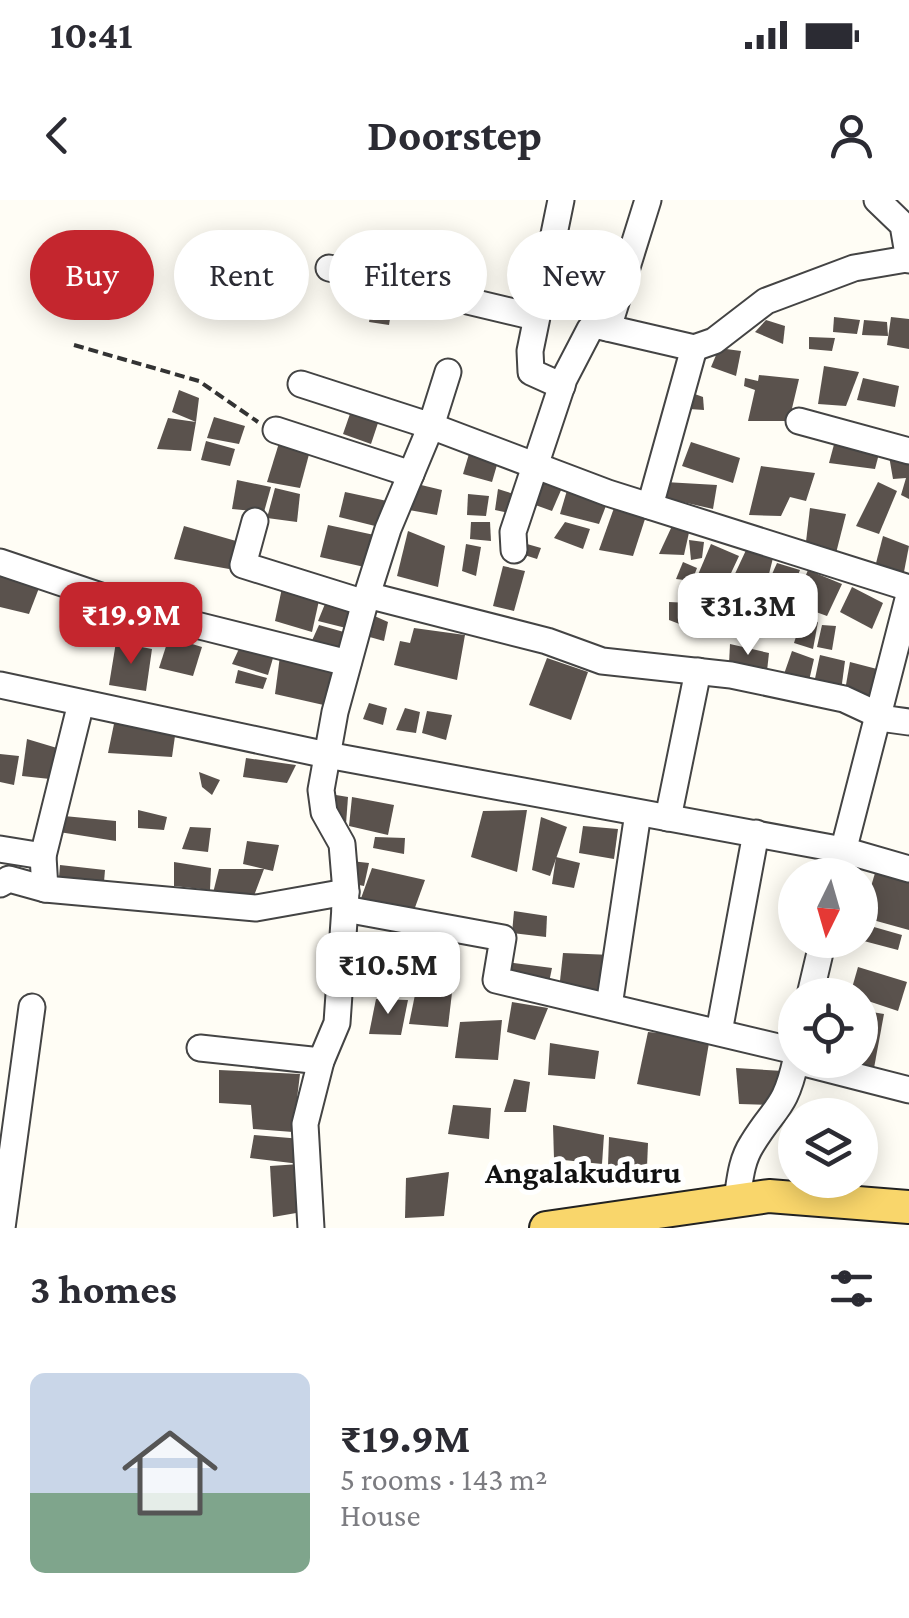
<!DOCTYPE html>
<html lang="en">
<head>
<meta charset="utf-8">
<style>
	body { margin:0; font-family:"Crimson Pro",serif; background:#f2f2f3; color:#2b2b33; height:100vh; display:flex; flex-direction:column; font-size:38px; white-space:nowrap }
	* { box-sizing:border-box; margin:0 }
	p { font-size:32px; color:#7c7c81 }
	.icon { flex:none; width:55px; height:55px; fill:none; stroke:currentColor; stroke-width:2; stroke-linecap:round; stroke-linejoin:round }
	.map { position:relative; height:1028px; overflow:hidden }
	.details { display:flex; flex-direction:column; background:#fff; flex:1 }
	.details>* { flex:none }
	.guide { position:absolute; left:30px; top:30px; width:850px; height:90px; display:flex; gap:20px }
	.needle { width:65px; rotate:185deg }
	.fabs { position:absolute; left:778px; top:658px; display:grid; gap:20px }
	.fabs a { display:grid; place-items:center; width:100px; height:100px; border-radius:50%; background:#fff; box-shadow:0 5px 25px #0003; font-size:50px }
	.price { position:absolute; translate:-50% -85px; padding:0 22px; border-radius:20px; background:#fff; color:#222; font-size:32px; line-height:65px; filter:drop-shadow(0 2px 5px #0008) }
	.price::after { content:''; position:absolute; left:50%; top:60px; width:30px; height:22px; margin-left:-15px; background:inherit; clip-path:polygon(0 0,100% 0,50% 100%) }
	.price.current { background:#c4262e; color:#fff }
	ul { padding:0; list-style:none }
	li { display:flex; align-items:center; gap:30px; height:250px; padding:0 30px }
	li+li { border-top:2px solid #e1e1e2 }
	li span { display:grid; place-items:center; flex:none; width:280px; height:200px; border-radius:15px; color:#555 }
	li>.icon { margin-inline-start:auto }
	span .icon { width:120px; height:120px; fill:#fffc; stroke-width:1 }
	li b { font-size:42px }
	h2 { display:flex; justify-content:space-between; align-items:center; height:120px; padding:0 30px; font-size:42px }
	.pill { padding:0 35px; border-radius:45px; background:#fff; box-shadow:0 5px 25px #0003; font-size:35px; line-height:90px }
	.pill.current { background:#c4262e; color:#fff }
	.status { display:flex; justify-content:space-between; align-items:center; height:70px; padding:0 50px; background:#fff; direction:ltr }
	.status svg { height:28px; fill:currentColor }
	header { display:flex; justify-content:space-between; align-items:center; height:130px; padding:0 30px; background:#fff; font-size:45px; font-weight:700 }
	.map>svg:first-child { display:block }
	.building { fill:#5a524d }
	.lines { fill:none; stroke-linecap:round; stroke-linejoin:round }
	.minor-casing { stroke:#444; stroke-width:29 }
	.major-casing { stroke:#222; stroke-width:36 }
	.path { stroke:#333; stroke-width:4; stroke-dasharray:10 5; stroke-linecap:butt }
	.minor { stroke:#fff; stroke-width:25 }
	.major { stroke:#f9d66b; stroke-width:32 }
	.labels { text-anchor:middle; stroke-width:10; stroke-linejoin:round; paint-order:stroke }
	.quarter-label { font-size:32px; font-weight:bold; fill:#111; stroke:#fff }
</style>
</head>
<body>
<div class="status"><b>10:41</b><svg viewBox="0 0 49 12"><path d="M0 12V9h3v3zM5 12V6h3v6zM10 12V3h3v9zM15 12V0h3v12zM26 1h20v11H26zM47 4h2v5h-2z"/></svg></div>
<header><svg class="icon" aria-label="back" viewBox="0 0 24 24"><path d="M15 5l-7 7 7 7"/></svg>Doorstep<svg class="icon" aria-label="person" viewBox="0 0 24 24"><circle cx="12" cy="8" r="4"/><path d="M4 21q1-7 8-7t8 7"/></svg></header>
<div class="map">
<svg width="909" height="1028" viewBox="0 0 909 1028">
	<rect width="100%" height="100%" fill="#fffdf5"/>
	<g class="building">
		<path d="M374 92 394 95 389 125 369 122Z"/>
		<path d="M834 117 860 120 857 134 833 132Z"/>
		<path d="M891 117 909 119V149L887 145Z"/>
		<path d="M766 120 785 126 783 144 755 132Z"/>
		<path d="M864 120 887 122 888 136 862 135Z"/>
		<path d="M809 137 835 138 832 151 809 149Z"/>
		<path d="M719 148 741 151 736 176 711 167Z"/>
		<path d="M824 166 859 172 846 206 818 204Z"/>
		<path d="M759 175 799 179 789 221H748L755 190 744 186 745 178 758 181Z"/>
		<path d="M863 178 899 186 895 207 857 200Z"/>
		<path d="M179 190 199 198 196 222 191 251 157 249 168 218 196 222 172 212Z"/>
		<path d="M692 193 703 197 704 210 689 209Z"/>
		<path d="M351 211 379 220 371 244 343 234Z"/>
		<path d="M214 217 245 226 239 244 207 238Z"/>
		<path d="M836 237 880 250 875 269 829 263Z"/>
		<path d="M206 241 235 249 230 266 201 260Z"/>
		<path d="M691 242 740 258 733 283 682 266Z"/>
		<path d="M279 243 311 247 300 288 267 282Z"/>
		<path d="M471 247 499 258 492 282 463 274Z"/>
		<path d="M889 256 909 257V299L901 295 906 278 893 279Z"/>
		<path d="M761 266 815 273 806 301 790 297 781 316 749 315Z"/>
		<path d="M237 280 271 287 264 312 232 309Z"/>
		<path d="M665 282 717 285 713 309 665 298Z"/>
		<path d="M878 282 897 291 879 334 856 326Z"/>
		<path d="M543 283 562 288 552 311 527 302Z"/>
		<path d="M417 284 442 290 437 315 409 310Z"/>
		<path d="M568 287 609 298 599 324 560 314Z"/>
		<path d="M275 288 300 294 297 322 267 318Z"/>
		<path d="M498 289 514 294 509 313 495 310Z"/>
		<path d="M345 292 387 301 379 327 339 317Z"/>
		<path d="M468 294 489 296 486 316 467 315Z"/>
		<path d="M614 308 645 319 633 356 599 350Z"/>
		<path d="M810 308 846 314 835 357 805 350Z"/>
		<path d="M471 322H490L491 341 470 339Z"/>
		<path d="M565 322 590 329 583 349 554 338Z"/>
		<path d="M328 325 379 336 369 368 320 357Z"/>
		<path d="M184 326 236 341 229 369 174 359Z"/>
		<path d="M672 326 690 328 684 355 659 354Z"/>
		<path d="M408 331 445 346 438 387 397 376Z"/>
		<path d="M883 336 909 346 903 377 875 367Z"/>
		<path d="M689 340 704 342 702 358 691 360Z"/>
		<path d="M520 342 541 348 537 359 518 353Z"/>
		<path d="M466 344 481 347 476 376 462 371Z"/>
		<path d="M711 344 739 356 725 386 697 377Z"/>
		<path d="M747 348 773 358 765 390 733 378Z"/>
		<path d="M683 362 697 368 692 381 676 379Z"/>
		<path d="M777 363 800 370 782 415 756 410Z"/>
		<path d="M503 366 525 371 514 411 493 406Z"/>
		<path d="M808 370 842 384 827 416 794 404Z"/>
		<path d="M0 375 39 388 29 414 0 407Z"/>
		<path d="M852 387 883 403 872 429 840 412Z"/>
		<path d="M282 388 320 396 312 432 275 421Z"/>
		<path d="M327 399 362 401 354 430 318 421Z"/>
		<path d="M669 402 690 403 682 425 669 420Z"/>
		<path d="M717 407 736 418 729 435 708 428Z"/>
		<path d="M370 414 388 422 384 441 366 436Z"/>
		<path d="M802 418 818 422 813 449 794 443Z"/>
		<path d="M319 425 351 434 344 454 310 445Z"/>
		<path d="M822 425 836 426 832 450 817 447Z"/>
		<path d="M414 428 465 435 457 480 394 465 400 441 410 443Z"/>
		<path d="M169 437 202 447 193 476 159 468Z"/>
		<path d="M243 440 276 448 268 475 232 464Z"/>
		<path d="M116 442 152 449 146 491 109 485Z"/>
		<path d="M730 444 769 453 767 471 729 464Z"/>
		<path d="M792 451 814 459 808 485 783 477Z"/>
		<path d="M820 455 845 461 841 491 813 488Z"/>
		<path d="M280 456 337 471 328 506 275 494Z"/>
		<path d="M547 458 588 472 571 520 529 505Z"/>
		<path d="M850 462 877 469 871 506 844 496Z"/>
		<path d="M238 470 267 478 263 489 235 483Z"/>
		<path d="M369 503 387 508 383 525 363 519Z"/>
		<path d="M405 508 420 512 416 533 396 530Z"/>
		<path d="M427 511 452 515 446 540 422 533Z"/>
		<path d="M115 519 176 529 172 557 108 553Z"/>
		<path d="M27 539 57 548 50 579 22 576Z"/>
		<path d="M0 554 19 556 14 585 0 582Z"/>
		<path d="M246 558 296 565 287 583 243 577Z"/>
		<path d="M199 572 220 580 212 595 202 587Z"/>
		<path d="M336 595 348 597 346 624 333 622Z"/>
		<path d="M352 597 394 605 388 635 349 626Z"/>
		<path d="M138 610 167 617 164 630 138 628Z"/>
		<path d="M527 610 517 672 471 657 483 611Z"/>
		<path d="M64 616 116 621V641L59 632Z"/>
		<path d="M541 617 567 627 550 676 532 670Z"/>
		<path d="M583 626 618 629 614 659 579 653Z"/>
		<path d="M190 627 211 628 208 652 182 649Z"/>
		<path d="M375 637 405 638 404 654 373 648Z"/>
		<path d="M247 641 279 645 273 671 264 669 252 701 212 697 219 669H264L243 664Z"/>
		<path d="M556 657 580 663 574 688 552 684Z"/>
		<path d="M351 661 369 663 364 686 349 683Z"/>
		<path d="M174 662 211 668 210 690 174 686Z"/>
		<path d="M60 665 105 670 103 694 58 689Z"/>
		<path d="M372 668 425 680 413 713 360 701Z"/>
		<path d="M875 673 909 683V730L862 717Z"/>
		<path d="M514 711 547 716 546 737 512 733Z"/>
		<path d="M860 723 902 735 898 750 860 740Z"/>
		<path d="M369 734 408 740 402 757 367 755Z"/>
		<path d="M427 742 455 745 451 769 425 766Z"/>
		<path d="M563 753 612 755 604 793 559 790Z"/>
		<path d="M370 761 414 767 407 795 365 789Z"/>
		<path d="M507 762 552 768 547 792 502 778Z"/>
		<path d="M858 767 907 782 898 811 850 795Z"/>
		<path d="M453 784 448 827 409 824 417 785Z"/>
		<path d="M376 799 408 800 401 835 369 834Z"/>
		<path d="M512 802 548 808 535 840 507 832Z"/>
		<path d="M866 811 884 814 874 868 856 864Z"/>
		<path d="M502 820 498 860 455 858 460 822Z"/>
		<path d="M648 832 710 837 700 896 637 884Z"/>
		<path d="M550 843 599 851 595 879 548 875Z"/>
		<path d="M736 868 783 871 777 905 739 904Z"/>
		<path d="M219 870 300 874 293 932 253 929 251 905 219 903Z"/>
		<path d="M514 879 530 882 526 912H504Z"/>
		<path d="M453 905 491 908 489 939 448 934Z"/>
		<path d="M553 925 604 935 602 964 554 959Z"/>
		<path d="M254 935 302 939 300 964 250 958Z"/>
		<path d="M609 937 648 943 647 967 608 966Z"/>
		<path d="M300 964 302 1012 273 1017 270 966Z"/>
		<path d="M449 972 444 1016 405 1018 406 978Z"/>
	</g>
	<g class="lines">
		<defs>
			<g id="minor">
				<path d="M561 0 530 151 531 172 562 186"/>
				<path d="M877 0 903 25 909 60"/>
				<path d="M329 68 535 117"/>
				<path d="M608 128 648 0"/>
				<path d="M301 184 431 226 448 172"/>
				<path d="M799 221 909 251"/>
				<path d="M276 230 411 274"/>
				<path d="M650 306 694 148"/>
				<path d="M255 321 243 365 365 403"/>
				<path d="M514 350 513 332 564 179 590 129 599 126 694 148 714 141 766 101 854 68 907 59"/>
				<path d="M0 362 160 416 348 463"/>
				<path d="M367 395 388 329 431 226 608 293 909 388"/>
				<path d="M0 485 327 555 843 650 909 669"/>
				<path d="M668 618 698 471"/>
				<path d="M0 649 43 656"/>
				<path d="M837 675 909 395"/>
				<path d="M0 684 9 679 45 689 256 708 346 692"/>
				<path d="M45 689 43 656 81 503"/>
				<path d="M345 709 503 738 496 780 795 851"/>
				<path d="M810 795 823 740"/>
				<path d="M609 806 638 613"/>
				<path d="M719 832 756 633"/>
				<path d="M200 848 321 861"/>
				<path d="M796 861 909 890"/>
				<path d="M737 999C740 980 741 961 752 944 775 906 785 910 796 860"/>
				<path d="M2 1028 32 807"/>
				<path d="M311 1028 305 924 321 861 337 823 346 692 342 644 324 612 321 590 335 512 367 395 547 441 602 461 731 475 844 499 887 519 909 522"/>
			</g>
			<path id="major" d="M546 1028 769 996 909 1007"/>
		</defs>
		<use href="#minor" class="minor-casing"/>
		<use href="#major" class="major-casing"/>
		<path class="path" d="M74 145 199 181 258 222"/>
		<use href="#minor" class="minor"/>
		<use href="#major" class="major"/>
	</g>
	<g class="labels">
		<g class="quarter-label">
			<text x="583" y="983">Angalakuduru</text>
		</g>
	</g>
</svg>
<div class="fabs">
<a><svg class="needle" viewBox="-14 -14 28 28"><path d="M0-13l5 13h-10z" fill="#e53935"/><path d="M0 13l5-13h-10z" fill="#7c7c81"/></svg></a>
<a><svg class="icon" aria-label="locate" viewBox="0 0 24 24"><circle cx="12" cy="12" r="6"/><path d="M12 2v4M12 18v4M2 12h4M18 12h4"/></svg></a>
<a><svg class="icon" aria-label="layers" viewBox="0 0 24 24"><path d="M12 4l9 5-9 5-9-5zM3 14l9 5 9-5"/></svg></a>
</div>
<b class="price" style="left:748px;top:458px">₹31.3M</b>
<b class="price current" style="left:131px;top:467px">₹19.9M</b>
<b class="price" style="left:388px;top:817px">₹10.5M</b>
<div class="guide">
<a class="pill current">Buy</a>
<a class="pill">Rent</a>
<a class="pill">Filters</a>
<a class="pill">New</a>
</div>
</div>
<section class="details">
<h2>3 homes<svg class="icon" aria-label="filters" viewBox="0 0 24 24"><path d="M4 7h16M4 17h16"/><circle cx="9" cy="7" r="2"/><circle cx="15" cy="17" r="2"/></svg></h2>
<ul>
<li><span style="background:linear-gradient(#c9d6e8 60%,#7fa58c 0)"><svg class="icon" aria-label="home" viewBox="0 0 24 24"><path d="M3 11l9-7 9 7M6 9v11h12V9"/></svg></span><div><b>₹19.9M</b><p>5 rooms · 143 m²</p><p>House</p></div></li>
</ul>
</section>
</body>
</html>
